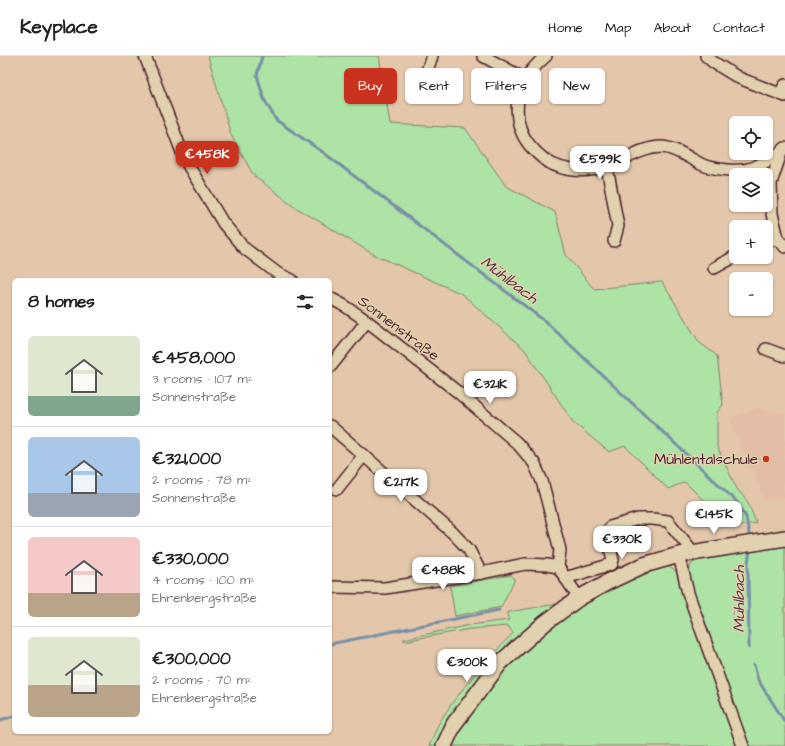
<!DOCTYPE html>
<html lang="en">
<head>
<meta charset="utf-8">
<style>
	body { margin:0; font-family:"Architects Daughter",sans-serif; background:#f2f2f2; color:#202124; height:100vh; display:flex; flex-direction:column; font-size:15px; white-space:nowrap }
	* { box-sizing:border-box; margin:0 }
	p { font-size:13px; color:#757577 }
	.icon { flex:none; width:22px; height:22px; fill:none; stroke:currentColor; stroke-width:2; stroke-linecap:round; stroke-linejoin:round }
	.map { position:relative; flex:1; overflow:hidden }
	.sheet { position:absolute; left:12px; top:222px; width:320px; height:456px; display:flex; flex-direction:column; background:#fff; border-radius:6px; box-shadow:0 1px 3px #0004 }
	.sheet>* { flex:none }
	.guide { position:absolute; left:344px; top:12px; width:380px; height:36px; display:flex; gap:8px }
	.buttons { position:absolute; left:729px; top:60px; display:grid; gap:8px }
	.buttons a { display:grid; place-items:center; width:44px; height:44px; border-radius:6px; background:#fff; box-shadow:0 1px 3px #0004; font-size:20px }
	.price { position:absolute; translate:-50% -34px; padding:0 9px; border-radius:8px; background:#fff; color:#222; font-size:13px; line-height:26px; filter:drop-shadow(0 1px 2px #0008) }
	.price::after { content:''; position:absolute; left:50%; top:24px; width:12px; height:9px; margin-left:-6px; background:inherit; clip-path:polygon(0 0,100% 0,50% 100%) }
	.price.current { background:#c8321e; color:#fff }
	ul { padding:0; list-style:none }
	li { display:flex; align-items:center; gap:12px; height:100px; padding:0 16px }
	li+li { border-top:1px solid #e0e0e0 }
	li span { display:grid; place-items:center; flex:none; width:112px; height:80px; border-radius:6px; color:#555 }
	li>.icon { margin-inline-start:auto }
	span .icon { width:48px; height:48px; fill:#fffc; stroke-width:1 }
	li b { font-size:17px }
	h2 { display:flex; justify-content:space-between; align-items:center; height:48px; padding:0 16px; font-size:17px }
	.tag { padding:0 14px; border-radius:6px; background:#fff; box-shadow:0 1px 3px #0004; font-size:14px; line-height:36px }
	.tag.current { background:#c8321e; color:#fff }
	header { display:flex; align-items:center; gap:24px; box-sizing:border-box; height:56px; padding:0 20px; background:#fff; border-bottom:1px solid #e0e0e0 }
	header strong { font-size:19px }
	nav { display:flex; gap:22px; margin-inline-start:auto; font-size:14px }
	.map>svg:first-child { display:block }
	.built { fill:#e3bda6 }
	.green { fill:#aee3a6; stroke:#7c8168 }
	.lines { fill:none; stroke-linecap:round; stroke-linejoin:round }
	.stream { stroke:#788fa6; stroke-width:3 }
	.street-casing { stroke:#4a1f2b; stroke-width:14 }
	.secondary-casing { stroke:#4a1f2b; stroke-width:18 }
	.street { stroke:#e2d1ae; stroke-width:11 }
	.secondary { stroke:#e2d1ae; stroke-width:15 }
	.poi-dot { fill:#c8321e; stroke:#e2d1ae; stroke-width:1.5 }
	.labels { text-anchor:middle; stroke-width:3; stroke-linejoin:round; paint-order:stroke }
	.street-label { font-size:15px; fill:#4a1f2b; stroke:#e2d1ae }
	.poi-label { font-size:15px; fill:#4a1f2b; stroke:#e2d1ae; text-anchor:end }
	.water-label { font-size:16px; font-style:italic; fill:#563b4a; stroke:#e2d1ae }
</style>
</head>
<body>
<header>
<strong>Keyplace</strong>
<nav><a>Home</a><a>Map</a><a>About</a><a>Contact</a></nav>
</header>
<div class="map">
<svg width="785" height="690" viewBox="0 0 785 690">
	<rect width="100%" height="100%" fill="#e4c7ab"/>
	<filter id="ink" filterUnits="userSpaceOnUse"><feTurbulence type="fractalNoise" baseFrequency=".025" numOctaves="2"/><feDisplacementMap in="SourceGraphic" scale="8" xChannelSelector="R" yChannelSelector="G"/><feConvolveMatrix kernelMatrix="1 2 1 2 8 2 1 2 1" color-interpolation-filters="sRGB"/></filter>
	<g filter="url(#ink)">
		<path class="built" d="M757 352 785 357V419H783L785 442 765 445 730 363Z"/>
		<g class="green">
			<path d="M208 0H379L390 68 465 72 506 130 555 156 566 199 594 233 662 226 699 286 717 300 723 349 717 356V391L737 433 748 446 756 467 730 471 685 426 668 433 625 390 609 396 573 366 525 294 462 238 373 198 297 152 254 120 231 79Z"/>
			<path d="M785 490V690H749L688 520 691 508 698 504Z"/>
			<path d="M668 510 676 516 738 690H450L463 665 493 624 557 563 603 535 649 516Z"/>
			<path d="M511 519 515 523 501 551 455 560 450 530Z"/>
			<path d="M557 548 520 579 489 610 438 690H429C433 683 435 674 439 667 459 634 487 604 513 577L508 570 470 573 404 585V583L470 569 509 564 508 556Z"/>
		</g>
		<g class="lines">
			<g class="stream">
				<path d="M262 0 257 19 264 43 276 64 324 97 546 266 736 445 746 461 749 478"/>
				<path d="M330 588 499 554"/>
				<path d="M749 592 748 507 750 494"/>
				<path d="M754 609 758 624 785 666"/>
				<path d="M0 664 14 660"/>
			</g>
			<defs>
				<g id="street">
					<path d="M145 0 185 104 223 167 244 192 277 217 292 224"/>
					<path d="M483 0 525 23"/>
					<path d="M546 0C526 17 514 36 518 63 520 77 527 88 537 97 555 116 584 118 608 110 626 104 642 91 662 91 677 92 690 103 703 109 712 113 739 116 748 113 759 110 778 100 785 92"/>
					<path d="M706 0 713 6 739 22 785 40"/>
					<path d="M425 33 428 12 432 0"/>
					<path d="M780 38 785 29"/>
					<path d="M781 97 771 127 772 158 778 182 785 191"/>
					<path d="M607 111 618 170 614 185"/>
					<path d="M747 114 764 117 766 119"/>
					<path d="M766 187 778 182"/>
					<path d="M714 212 736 200"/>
					<path d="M330 242 345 250 367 265 459 337 517 387 534 407 542 425 560 494 558 511 579 542"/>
					<path d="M766 293 785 300"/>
					<path d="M330 311 367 265"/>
					<path d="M330 370 453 477 469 494 481 517"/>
					<path d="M337 433 364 399"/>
					<path d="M679 499 688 537 743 690"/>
					<path d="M565 522 612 508 613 504 607 478 610 471 638 463H653L668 465 689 491 692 497"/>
					<path d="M330 531 385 532 481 517 525 508 547 509 558 511"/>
				</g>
				<path id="secondary" d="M444 690 454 668 500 607 545 567 579 542 608 526 644 509 679 499 785 482"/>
			</defs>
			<use href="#street" class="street-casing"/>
			<use href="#secondary" class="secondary-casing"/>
			<use href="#street" class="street"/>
			<use href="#secondary" class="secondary"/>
		</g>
	</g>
	<circle class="poi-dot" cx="766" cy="403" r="4"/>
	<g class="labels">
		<g class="street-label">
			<text transform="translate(399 272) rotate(37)" y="5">Sonnenstraße</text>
		</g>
		<g class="poi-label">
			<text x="758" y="408">Mühlentalschule</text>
		</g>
		<g class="water-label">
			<text transform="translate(510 223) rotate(37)" y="6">Mühlbach</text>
			<text transform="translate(738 543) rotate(-90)" y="6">Mühlbach</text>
		</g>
	</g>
</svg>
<div class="buttons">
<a><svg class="icon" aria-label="locate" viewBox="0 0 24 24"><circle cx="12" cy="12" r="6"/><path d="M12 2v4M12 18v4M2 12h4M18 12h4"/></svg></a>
<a><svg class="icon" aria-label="layers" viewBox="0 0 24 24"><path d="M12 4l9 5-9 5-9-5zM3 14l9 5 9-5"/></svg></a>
<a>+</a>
<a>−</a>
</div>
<b class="price current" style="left:207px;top:119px">€458K</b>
<b class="price" style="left:600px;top:124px">€599K</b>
<b class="price" style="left:490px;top:349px">€321K</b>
<b class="price" style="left:401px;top:447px">€217K</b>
<b class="price" style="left:714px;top:479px">€145K</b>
<b class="price" style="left:622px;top:504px">€330K</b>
<b class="price" style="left:443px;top:535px">€488K</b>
<b class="price" style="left:467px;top:627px">€300K</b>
<div class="guide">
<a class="tag current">Buy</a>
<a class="tag">Rent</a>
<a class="tag">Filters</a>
<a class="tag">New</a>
</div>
<section class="sheet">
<h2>8 homes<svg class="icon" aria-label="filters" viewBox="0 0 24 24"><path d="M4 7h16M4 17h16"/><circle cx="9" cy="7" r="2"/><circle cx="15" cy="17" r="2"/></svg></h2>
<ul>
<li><span style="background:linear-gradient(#dfe7d0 75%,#7fa58c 0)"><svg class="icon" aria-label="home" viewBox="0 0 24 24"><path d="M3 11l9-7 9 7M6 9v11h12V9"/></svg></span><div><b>€458,000</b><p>3 rooms · 107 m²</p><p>Sonnenstraße</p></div></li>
<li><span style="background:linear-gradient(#a9c7e8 70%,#9aa5b1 0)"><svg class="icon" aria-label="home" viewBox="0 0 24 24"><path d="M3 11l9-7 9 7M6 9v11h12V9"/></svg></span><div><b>€321,000</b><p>2 rooms · 78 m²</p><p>Sonnenstraße</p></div></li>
<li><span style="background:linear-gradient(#f6c9c9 70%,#b9a48a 0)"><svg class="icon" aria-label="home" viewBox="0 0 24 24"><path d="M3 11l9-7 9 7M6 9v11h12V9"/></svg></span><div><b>€330,000</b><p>4 rooms · 100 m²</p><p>Ehrenbergstraße</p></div></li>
<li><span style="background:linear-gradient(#dfe7d0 60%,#b9a48a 0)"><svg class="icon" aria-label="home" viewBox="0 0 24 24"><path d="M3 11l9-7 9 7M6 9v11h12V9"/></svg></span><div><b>€300,000</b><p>2 rooms · 70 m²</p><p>Ehrenbergstraße</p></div></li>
</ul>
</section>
</div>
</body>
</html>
